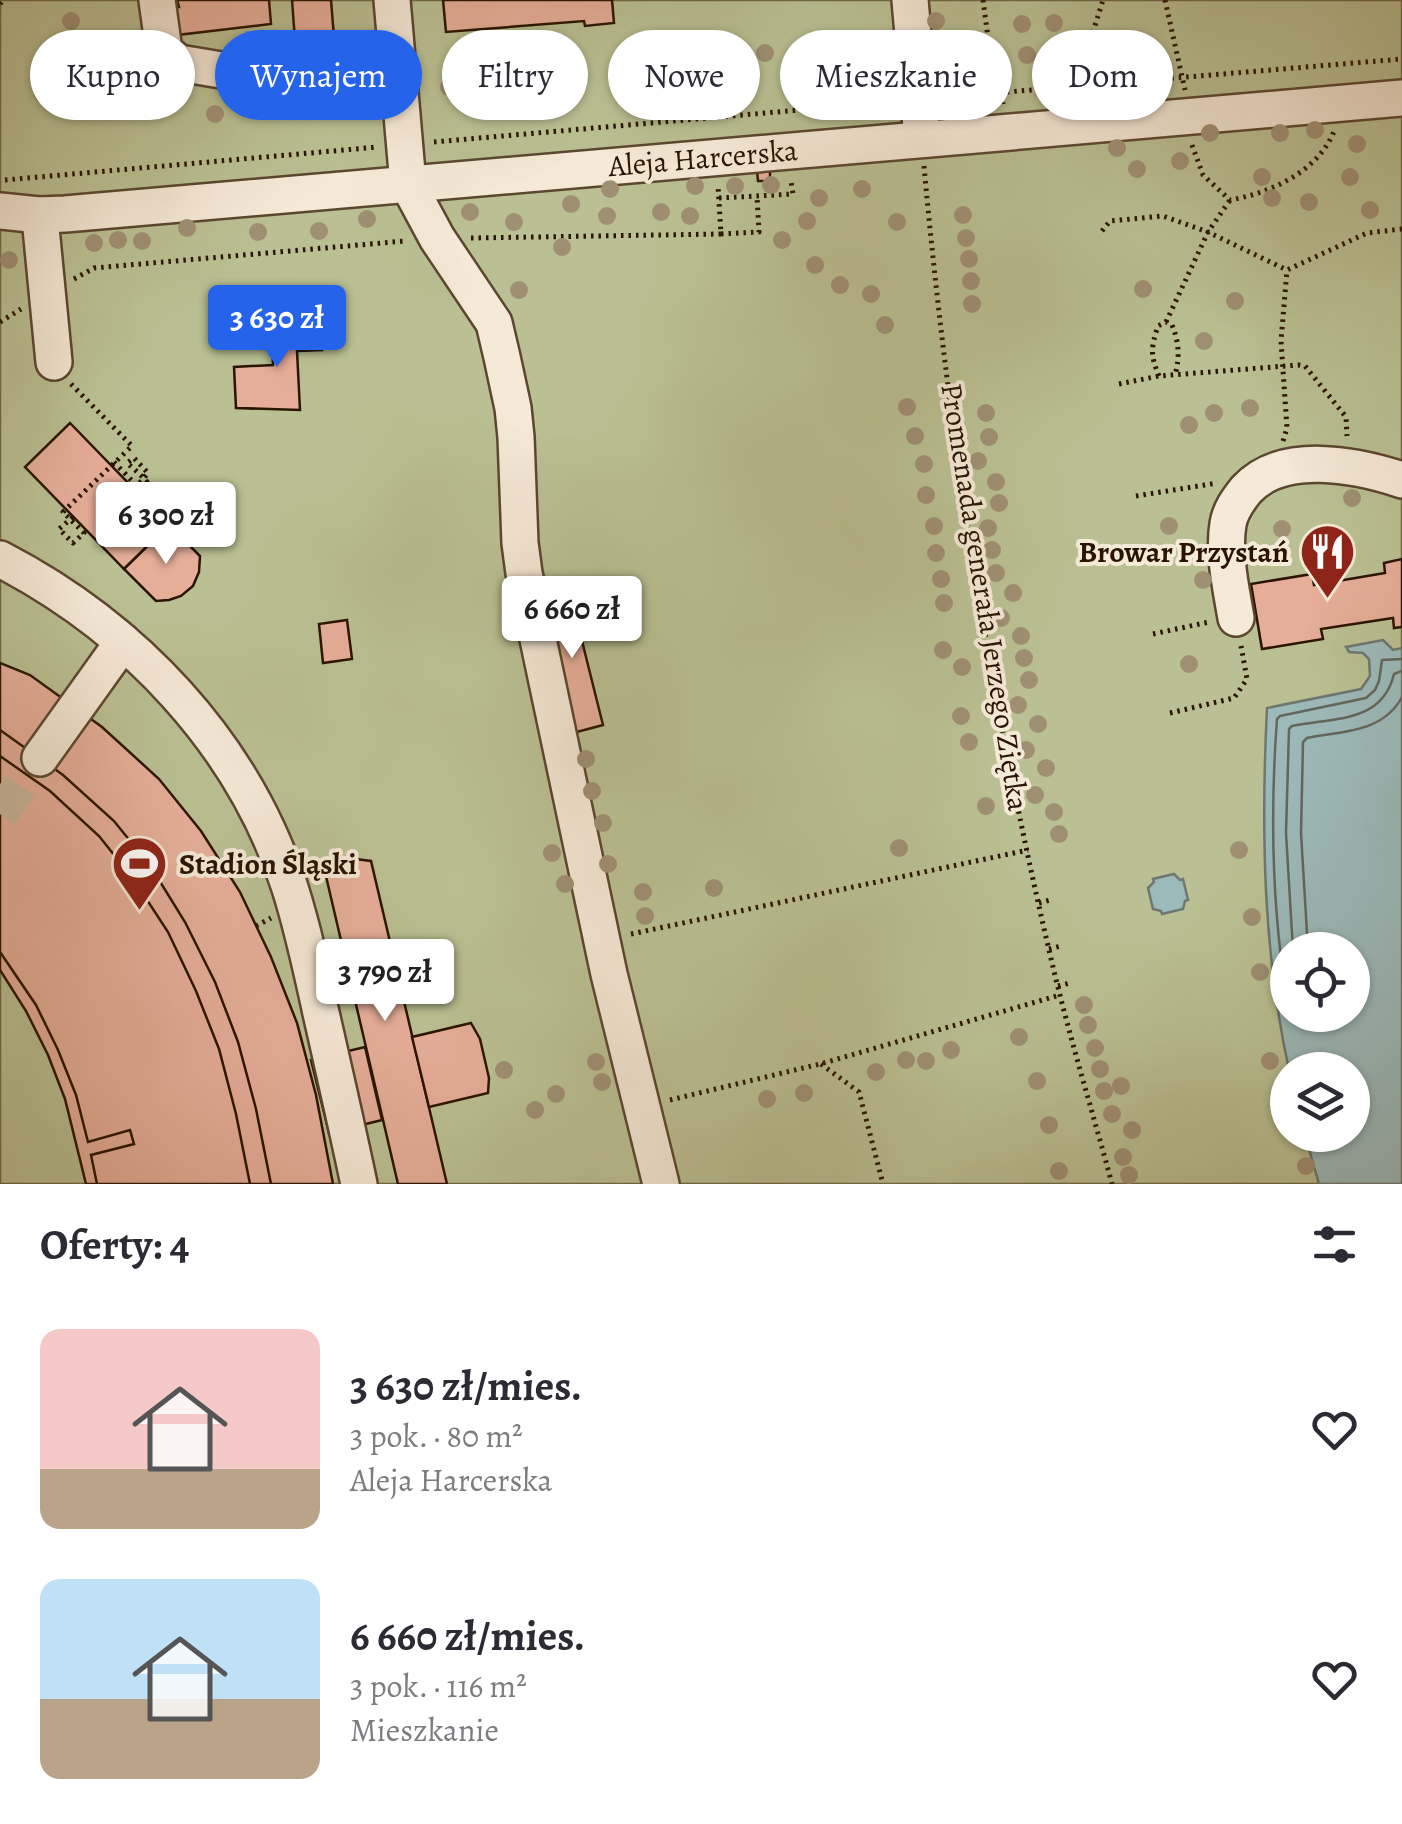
<!DOCTYPE html>
<html lang="pl">
<head>
<meta charset="utf-8">
<style>
	body { margin:0; font-family:Alegreya,serif; background:#f7f7f7; color:#2b2b33; height:100vh; display:flex; flex-direction:column; font-size:38px; white-space:nowrap }
	* { box-sizing:border-box; margin:0 }
	p { font-size:32px; color:#7c7c81 }
	.icon { flex:none; width:55px; height:55px; fill:none; stroke:currentColor; stroke-width:2; stroke-linecap:round; stroke-linejoin:round }
	.map { position:relative; height:1184px; overflow:hidden }
	.panel { display:flex; flex-direction:column; background:#fff; flex:1 }
	.panel>* { flex:none }
	.banner { position:absolute; left:30px; top:30px; width:1342px; height:90px; display:flex; gap:20px }
	.fabs { position:absolute; left:1270px; top:932px; display:grid; gap:20px }
	.fabs a { display:grid; place-items:center; width:100px; height:100px; border-radius:50%; background:#fff; box-shadow:0 2px 8px #0004; font-size:50px }
	.price { position:absolute; translate:-50% -85px; padding:0 22px; border-radius:10px; background:#fff; color:#222; font-size:32px; line-height:65px; filter:drop-shadow(0 2px 5px #0008) }
	.price::after { content:''; position:absolute; left:50%; top:60px; width:30px; height:22px; margin-left:-15px; background:inherit; clip-path:polygon(0 0,100% 0,50% 100%) }
	.price.active { background:#2563eb; color:#fff }
	ul { padding:0; list-style:none }
	li { display:flex; align-items:center; gap:30px; height:250px; padding:0 40px }
	li span { display:grid; place-items:center; flex:none; width:280px; height:200px; border-radius:20px; color:#555 }
	li>.icon { margin-inline-start:auto }
	span .icon { width:120px; height:120px; fill:#fffc; stroke-width:1 }
	li b { font-size:42px }
	h2 { display:flex; justify-content:space-between; align-items:center; height:120px; padding:0 40px; font-size:42px }
	.tag { padding:0 35px; border-radius:45px; background:#fff; box-shadow:0 2px 8px #0004; font-size:35px; line-height:90px }
	.tag.active { background:#2563eb; color:#fff }
	.map>svg:first-child { display:block }
	.green { fill:#bac093; stroke:#726a4a; stroke-width:2.5; fill-rule:evenodd }
	.water { fill:#9cbaba; stroke:#6e7870; stroke-width:2.5; fill-rule:evenodd }
	.lines { fill:none; stroke-linecap:round; stroke-linejoin:round }
	.shore { stroke:#63675d; stroke-width:2.5 }
	.building { fill:#e6ae99; stroke:#2a1400; stroke-width:2.5 }
	.minor-tunnel { stroke:#c8b59b; stroke-width:35; stroke-dasharray:35 18; stroke-linecap:butt }
	.minor-casing { stroke:#5c4630; stroke-width:40 }
	.path { stroke:#2a1400; stroke-width:5; stroke-dasharray:2.5 5; stroke-linecap:butt }
	.minor { stroke:#f5e9d7; stroke-width:35 }
	.tree { fill:#9f8f73 }
	.labels { text-anchor:middle; stroke-width:8; stroke-linejoin:round; paint-order:stroke }
	.street-label { font-size:30px; fill:#2a1400; stroke:#f5e9d7 }
	.poi-label { font-size:30px; font-weight:bold; fill:#2a1400; stroke:#f5e9d7; text-anchor:end }
</style>
</head>
<body>
<div class="map">
<svg width="1402" height="1184" viewBox="0 0 1402 1184">
	<rect width="100%" height="100%" fill="#f0ddc2"/>
	<filter id="stains"><feTurbulence type="fractalNoise" baseFrequency=".002" numOctaves="4"/><feColorMatrix values="0 0 0 0 .2 0 0 0 0 .09 0 0 0 0 .02 0 0 0 .5 -.17"/></filter>
	<radialGradient id="worn" r=".72"><stop offset=".6" stop-color="#630" stop-opacity="0"/><stop offset="1" stop-color="#630" stop-opacity=".3"/></radialGradient>
	<path class="green" d="M0 0H1402V1184H0ZM1288 950H1352V1015H1288ZM1288 1070H1352V1135H1288Z"/>
	<g class="water">
		<path d="M1383 640 1393 650 1402 648V1184H1319L1305 1135H1352V1070H1289C1263 951 1261 830 1267 708L1361 689 1370 676 1369 659 1363 653 1349 652 1346 647ZM1288 950H1352V1015H1288Z"/>
		<path d="M1174 874 1180 880 1183 879 1188 900 1185 901 1183 909 1162 914 1161 911 1153 909 1148 888 1154 882 1153 879Z"/>
	</g>
	<g class="lines">
		<g class="shore">
			<path d="M1293 950 1286 833 1289 729 1292 726C1333 717 1382 724 1394 674L1402 671"/>
			<path d="M1308 950 1301 833 1303 742 1307 738C1342 731 1383 733 1402 697"/>
			<path d="M1288 1006C1272 912 1270 814 1277 719L1280 716 1366 698 1375 690 1379 681 1382 660 1402 659"/>
		</g>
	</g>
	<g class="building">
		<path d="M177 0H269L271 24 177 35 175 7H179Z"/>
		<path d="M292 0H331L335 50 296 54Z"/>
		<path d="M443 0H612L614 23 585 26 584 21 446 32Z"/>
		<path d="M770 170V181H758L757 171Z"/>
		<path d="M320 323 322 350 297 351 300 410 236 408 234 367 273 365 271 326Z"/>
		<path d="M70 423 169 525 124 569 25 467Z"/>
		<path d="M169 525 200 556 199 572 193 586 181 596 169 600 156 601 124 569Z"/>
		<path d="M1402 559V627L1394 628 1393 618 1321 629 1323 639 1262 649 1251 584 1312 574 1314 585 1385 573 1384 563Z"/>
		<path d="M569 589 603 725 573 733 541 595Z"/>
		<path d="M347 620 352 659 323 663 319 624Z"/>
		<path d="M0 663 30 675 102 727 159 779 201 831 240 892 271 957 297 1023 316 1095 333 1184H86L65 1099 48 1055 26 1011 0 970Z"/>
		<path d="M0 730 63 775 114 821 151 867 185 922 215 982 238 1042 256 1109 271 1184H170L144 1073 124 1022 98 970 70 925 41 889 0 852Z"/>
		<path d="M0 756 50 791 99 836 134 880 168 932 196 991 219 1049 236 1114 250 1184H97L91 1155 134 1144 130 1130 88 1142 76 1095 58 1050 36 1005 0 952Z"/>
		<path d="M355 859 371 861 447 1184H398L325 872 338 863Z"/>
		<path d="M471 1023 480 1039 489 1078 488 1093 429 1107 412 1037Z"/>
		<path d="M365 1047 382 1120 329 1133 311 1060Z"/>
	</g>
	<g class="lines">
		<path class="minor-tunnel" d="M0 814 40 758"/>
		<defs>
			<g id="minor">
				<path d="M157 0 164 51 179 63 227 71 400 88"/>
				<path d="M392 0 408 184 437 238 494 323 502 357 513 408 516 437 520 543 524 573 609 974 661 1184"/>
				<path d="M910 0 922 138"/>
				<path d="M0 211 39 215 65 214 1402 98"/>
				<path d="M42 215 41 228 54 362"/>
				<path d="M0 559C133 628 243 743 290 888 303 929 312 971 321 1013 334 1070 347 1127 359 1184"/>
				<path d="M1236 618C1231 588 1223 554 1228 524 1230 511 1238 500 1246 490 1282 450 1357 465 1402 480"/>
				<path d="M40 758 123 642"/>
			</g>
		</defs>
		<use href="#minor" class="minor-casing"/>
		<g class="path">
			<path d="M983 0 992 68 1002 92 1003 104"/>
			<path d="M1165 0 1185 90"/>
			<path d="M0 4 3 0"/>
			<path d="M947 97 1402 59"/>
			<path d="M1089 99 1086 54 1103 0"/>
			<path d="M434 142 891 102"/>
			<path d="M1192 145 1203 175 1230 200C1270 193 1318 172 1334 131"/>
			<path d="M924 166C948 430 989 693 1049 950 1067 1029 1091 1106 1112 1184"/>
			<path d="M5 180 378 147"/>
			<path d="M719 198 793 194 791 181"/>
			<path d="M1102 231 1110 221 1163 216 1208 232 1287 270 1367 233 1402 229"/>
			<path d="M721 234 759 232 757 196"/>
			<path d="M471 238 721 234 718 186"/>
			<path d="M74 279 94 268 405 241"/>
			<path d="M0 322 21 309"/>
			<path d="M1166 322 1208 232 1230 200"/>
			<path d="M1159 376C1150 355 1151 347 1158 326L1166 322 1172 325C1179 342 1180 357 1175 375"/>
			<path d="M71 384 132 446 63 512 84 533 73 543 59 529 73 517"/>
			<path d="M1119 384 1159 376 1298 365 1305 366 1346 417 1347 436"/>
			<path d="M1283 441 1287 428 1281 341 1287 270"/>
			<path d="M114 462 137 486 148 473 134 458 127 463C134 469 141 475 147 482L137 491"/>
			<path d="M1136 496 1217 483"/>
			<path d="M1153 634 1209 622"/>
			<path d="M1170 713 1234 698 1247 679 1241 646"/>
			<path d="M1039 903 1050 900"/>
			<path d="M256 926 271 918"/>
			<path d="M631 934 1028 850"/>
			<path d="M1049 949 1061 946"/>
			<path d="M1058 986 1070 983"/>
			<path d="M821 1064 859 1092 883 1184"/>
			<path d="M670 1100 820 1064 1060 995"/>
		</g>
		<use href="#minor" class="minor"/>
	</g>
	<g class="tree">
		<circle cx="71" cy="21" r="9"/>
		<circle cx="936" cy="21" r="9"/>
		<circle cx="1054" cy="23" r="9"/>
		<circle cx="1022" cy="24" r="9"/>
		<circle cx="1051" cy="51" r="9"/>
		<circle cx="765" cy="53" r="9"/>
		<circle cx="1027" cy="55" r="9"/>
		<circle cx="715" cy="64" r="9"/>
		<circle cx="628" cy="72" r="9"/>
		<circle cx="561" cy="81" r="9"/>
		<circle cx="111" cy="82" r="9"/>
		<circle cx="505" cy="82" r="9"/>
		<circle cx="449" cy="87" r="9"/>
		<circle cx="43" cy="94" r="9"/>
		<circle cx="326" cy="101" r="9"/>
		<circle cx="273" cy="103" r="9"/>
		<circle cx="215" cy="114" r="9"/>
		<circle cx="1315" cy="130" r="9"/>
		<circle cx="1210" cy="133" r="9"/>
		<circle cx="1280" cy="133" r="9"/>
		<circle cx="1357" cy="144" r="9"/>
		<circle cx="1117" cy="148" r="9"/>
		<circle cx="1180" cy="161" r="9"/>
		<circle cx="1137" cy="169" r="9"/>
		<circle cx="1262" cy="177" r="9"/>
		<circle cx="1350" cy="177" r="9"/>
		<circle cx="771" cy="185" r="9"/>
		<circle cx="695" cy="186" r="9"/>
		<circle cx="735" cy="186" r="9"/>
		<circle cx="610" cy="189" r="9"/>
		<circle cx="862" cy="189" r="9"/>
		<circle cx="819" cy="198" r="9"/>
		<circle cx="1272" cy="198" r="9"/>
		<circle cx="1309" cy="202" r="9"/>
		<circle cx="571" cy="204" r="9"/>
		<circle cx="1370" cy="210" r="9"/>
		<circle cx="470" cy="212" r="9"/>
		<circle cx="661" cy="212" r="9"/>
		<circle cx="963" cy="215" r="9"/>
		<circle cx="607" cy="216" r="9"/>
		<circle cx="690" cy="216" r="9"/>
		<circle cx="367" cy="219" r="9"/>
		<circle cx="807" cy="221" r="9"/>
		<circle cx="514" cy="222" r="9"/>
		<circle cx="897" cy="222" r="9"/>
		<circle cx="187" cy="228" r="9"/>
		<circle cx="319" cy="231" r="9"/>
		<circle cx="258" cy="232" r="9"/>
		<circle cx="966" cy="238" r="9"/>
		<circle cx="118" cy="240" r="9"/>
		<circle cx="782" cy="240" r="9"/>
		<circle cx="142" cy="241" r="9"/>
		<circle cx="94" cy="243" r="9"/>
		<circle cx="562" cy="247" r="9"/>
		<circle cx="969" cy="259" r="9"/>
		<circle cx="9" cy="260" r="9"/>
		<circle cx="815" cy="265" r="9"/>
		<circle cx="971" cy="281" r="9"/>
		<circle cx="840" cy="285" r="9"/>
		<circle cx="1143" cy="289" r="9"/>
		<circle cx="519" cy="290" r="9"/>
		<circle cx="871" cy="294" r="9"/>
		<circle cx="1235" cy="301" r="9"/>
		<circle cx="972" cy="304" r="9"/>
		<circle cx="885" cy="325" r="9"/>
		<circle cx="1204" cy="341" r="9"/>
		<circle cx="907" cy="407" r="9"/>
		<circle cx="1250" cy="408" r="9"/>
		<circle cx="986" cy="413" r="9"/>
		<circle cx="1214" cy="413" r="9"/>
		<circle cx="1189" cy="425" r="9"/>
		<circle cx="915" cy="436" r="9"/>
		<circle cx="989" cy="437" r="9"/>
		<circle cx="978" cy="461" r="9"/>
		<circle cx="924" cy="464" r="9"/>
		<circle cx="996" cy="482" r="9"/>
		<circle cx="926" cy="495" r="9"/>
		<circle cx="1352" cy="498" r="9"/>
		<circle cx="999" cy="503" r="9"/>
		<circle cx="934" cy="526" r="9"/>
		<circle cx="1169" cy="526" r="9"/>
		<circle cx="988" cy="528" r="9"/>
		<circle cx="1282" cy="529" r="9"/>
		<circle cx="992" cy="550" r="9"/>
		<circle cx="936" cy="553" r="9"/>
		<circle cx="996" cy="573" r="9"/>
		<circle cx="941" cy="579" r="9"/>
		<circle cx="1203" cy="580" r="9"/>
		<circle cx="1013" cy="593" r="9"/>
		<circle cx="944" cy="603" r="9"/>
		<circle cx="1001" cy="618" r="9"/>
		<circle cx="1021" cy="636" r="9"/>
		<circle cx="943" cy="650" r="9"/>
		<circle cx="1024" cy="658" r="9"/>
		<circle cx="1189" cy="664" r="9"/>
		<circle cx="962" cy="667" r="9"/>
		<circle cx="1029" cy="680" r="9"/>
		<circle cx="1018" cy="705" r="9"/>
		<circle cx="961" cy="716" r="9"/>
		<circle cx="1038" cy="724" r="9"/>
		<circle cx="969" cy="742" r="9"/>
		<circle cx="1026" cy="750" r="9"/>
		<circle cx="586" cy="759" r="9"/>
		<circle cx="1046" cy="768" r="9"/>
		<circle cx="592" cy="791" r="9"/>
		<circle cx="1035" cy="795" r="9"/>
		<circle cx="986" cy="806" r="9"/>
		<circle cx="1054" cy="812" r="9"/>
		<circle cx="603" cy="823" r="9"/>
		<circle cx="1059" cy="834" r="9"/>
		<circle cx="899" cy="848" r="9"/>
		<circle cx="1239" cy="850" r="9"/>
		<circle cx="552" cy="853" r="9"/>
		<circle cx="608" cy="864" r="9"/>
		<circle cx="565" cy="884" r="9"/>
		<circle cx="714" cy="888" r="9"/>
		<circle cx="643" cy="892" r="9"/>
		<circle cx="645" cy="916" r="9"/>
		<circle cx="1252" cy="917" r="9"/>
		<circle cx="1260" cy="972" r="9"/>
		<circle cx="1084" cy="1005" r="9"/>
		<circle cx="1088" cy="1025" r="9"/>
		<circle cx="1019" cy="1037" r="9"/>
		<circle cx="1095" cy="1048" r="9"/>
		<circle cx="951" cy="1050" r="9"/>
		<circle cx="906" cy="1060" r="9"/>
		<circle cx="926" cy="1061" r="9"/>
		<circle cx="1270" cy="1061" r="9"/>
		<circle cx="596" cy="1062" r="9"/>
		<circle cx="1100" cy="1069" r="9"/>
		<circle cx="504" cy="1070" r="9"/>
		<circle cx="876" cy="1072" r="9"/>
		<circle cx="1037" cy="1081" r="9"/>
		<circle cx="602" cy="1082" r="9"/>
		<circle cx="1121" cy="1086" r="9"/>
		<circle cx="1104" cy="1091" r="9"/>
		<circle cx="804" cy="1093" r="9"/>
		<circle cx="556" cy="1094" r="9"/>
		<circle cx="767" cy="1099" r="9"/>
		<circle cx="535" cy="1110" r="9"/>
		<circle cx="1112" cy="1114" r="9"/>
		<circle cx="1049" cy="1125" r="9"/>
		<circle cx="1132" cy="1130" r="9"/>
		<circle cx="1123" cy="1157" r="9"/>
		<circle cx="1306" cy="1166" r="9"/>
		<circle cx="1059" cy="1171" r="9"/>
		<circle cx="1129" cy="1175" r="9"/>
	</g>
	<defs>
		<symbol id="restaurant-pin" viewBox="-11 -11 22 30"><path d="M0 17L-7.5 6A9.5 9.5 0 1 1 7.5 6Z" fill="#8f2418" stroke="#f5e9d7"/><path d="M-5-6h1v4h1v-4h1v4h1v-4h1v5L-1.5 .5V6h-2V.5L-5-1ZM5-6V6H3V1.5H1.5Q1.5-4 5-6Z" fill="#fff"/></symbol>
		<symbol id="stadium-pin" viewBox="-11 -11 22 30"><path d="M0 17L-7.5 6A9.5 9.5 0 1 1 7.5 6Z" fill="#8f2418" stroke="#f5e9d7"/><path d="M0-5a6.5 5 0 1 0 0 10a6.5 5 0 1 0 0-10ZM-3.5-1.8h7v3.6h-7Z" fill="#fff"/></symbol>
	</defs>
	<g fill-rule="evenodd">
		<use href="#restaurant-pin" x="1296" y="520" width="63" height="86"/>
		<use href="#stadium-pin" x="108" y="832" width="63" height="86"/>
	</g>
	<g class="labels">
		<g class="street-label">
			<text transform="translate(703 158) rotate(-5)" y="10">Aleja Harcerska</text>
			<text transform="translate(985 597) rotate(81)" y="10">Promenada generała Jerzego Ziętka</text>
		</g>
		<g class="poi-label">
			<text x="1289" y="562">Browar Przystań</text>
			<text x="179" y="874" text-anchor="start">Stadion Śląski</text>
		</g>
	</g>
	<rect width="100%" height="100%" filter="url(#stains)"/>
	<rect width="100%" height="100%" fill="url(#worn)"/>
</svg>
<div class="fabs">
<a><svg class="icon" aria-label="locate" viewBox="0 0 24 24"><circle cx="12" cy="12" r="6"/><path d="M12 2v4M12 18v4M2 12h4M18 12h4"/></svg></a>
<a><svg class="icon" aria-label="layers" viewBox="0 0 24 24"><path d="M12 4l9 5-9 5-9-5zM3 14l9 5 9-5"/></svg></a>
</div>
<b class="price active" style="left:277px;top:370px">3 630 zł</b>
<b class="price" style="left:166px;top:567px">6 300 zł</b>
<b class="price" style="left:572px;top:661px">6 660 zł</b>
<b class="price" style="left:385px;top:1024px">3 790 zł</b>
<div class="banner">
<a class="tag">Kupno</a>
<a class="tag active">Wynajem</a>
<a class="tag">Filtry</a>
<a class="tag">Nowe</a>
<a class="tag">Mieszkanie</a>
<a class="tag">Dom</a>
</div>
</div>
<section class="panel">
<h2>Oferty: 4<svg class="icon" aria-label="filters" viewBox="0 0 24 24"><path d="M4 7h16M4 17h16"/><circle cx="9" cy="7" r="2"/><circle cx="15" cy="17" r="2"/></svg></h2>
<ul>
<li><span style="background:linear-gradient(#f6c9c9 70%,#b9a48a 0)"><svg class="icon" aria-label="home" viewBox="0 0 24 24"><path d="M3 11l9-7 9 7M6 9v11h12V9"/></svg></span><div><b>3 630 zł/mies.</b><p>3 pok. · 80 m²</p><p>Aleja Harcerska</p></div><svg class="icon" aria-label="heart" viewBox="0 0 24 24"><path d="M12 20l-8-8c-3-5 5-10 8-4 3-6 11-1 8 4z"/></svg></li>
<li><span style="background:linear-gradient(#bfe0f5 60%,#b9a48a 0)"><svg class="icon" aria-label="home" viewBox="0 0 24 24"><path d="M3 11l9-7 9 7M6 9v11h12V9"/></svg></span><div><b>6 660 zł/mies.</b><p>3 pok. · 116 m²</p><p>Mieszkanie</p></div><svg class="icon" aria-label="heart" viewBox="0 0 24 24"><path d="M12 20l-8-8c-3-5 5-10 8-4 3-6 11-1 8 4z"/></svg></li>
</ul>
</section>
</body>
</html>
